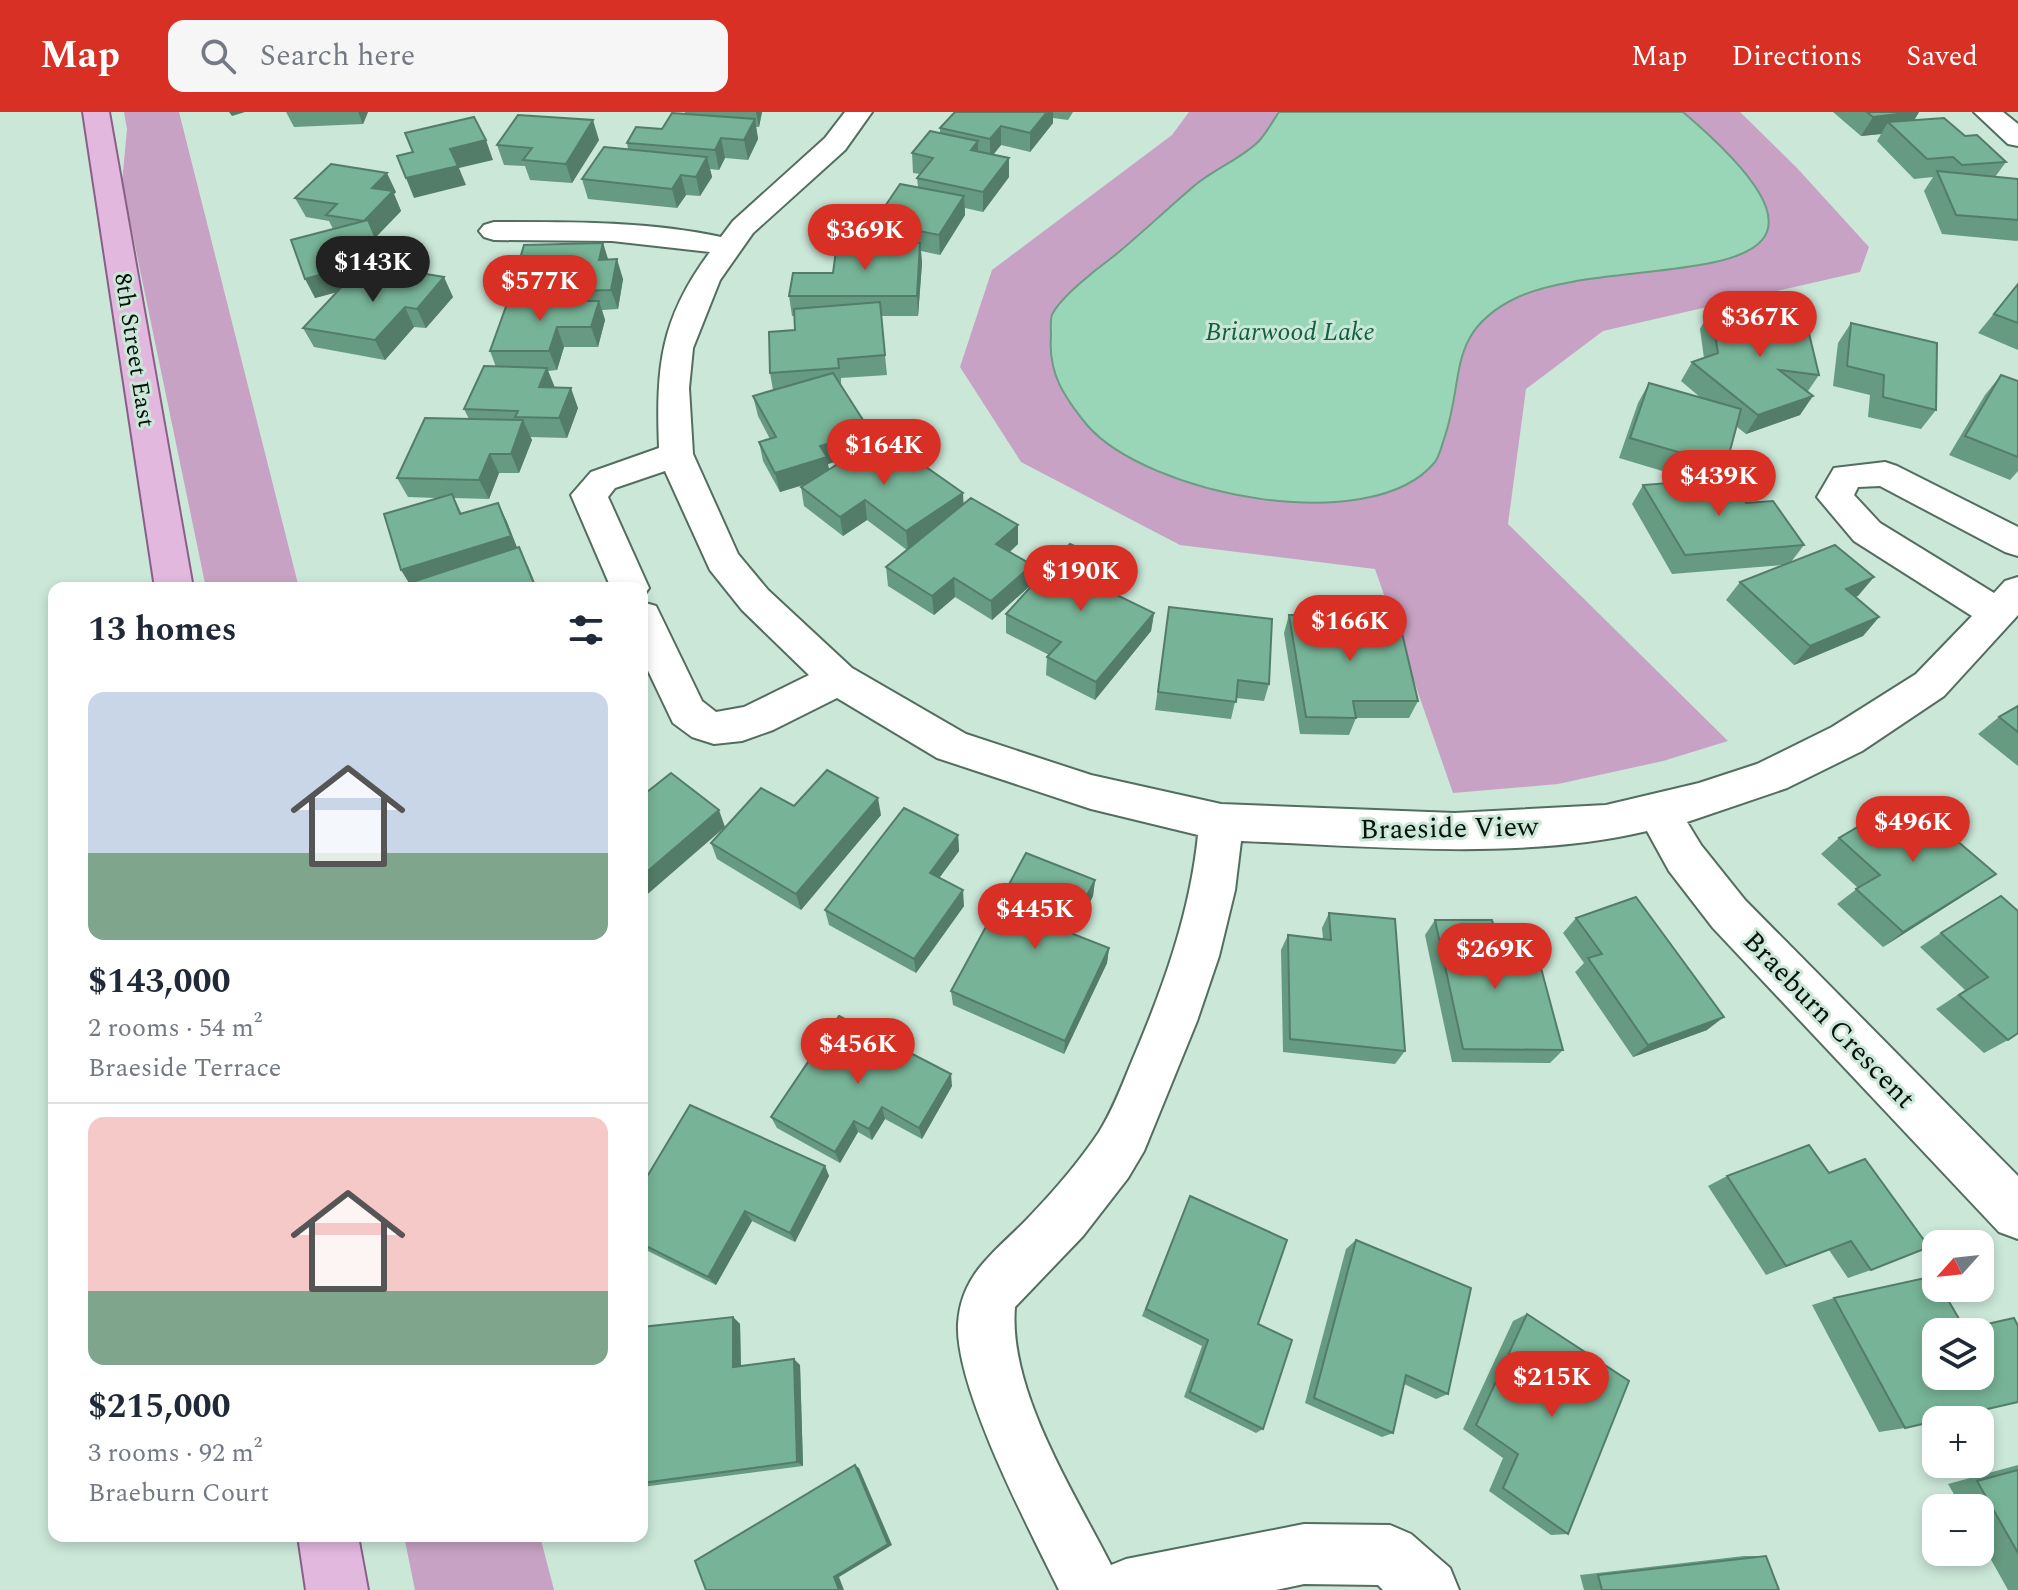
<!DOCTYPE html>
<html lang="en">
<head>
<meta charset="utf-8">
<style>
	body { margin:0; font-family:Spectral,serif; background:#f6f6f7; color:#1f2937; height:100vh; display:flex; flex-direction:column; font-size:30px; white-space:nowrap }
	* { box-sizing:border-box; margin:0 }
	p { font-size:26px; color:#747a83 }
	.icon { flex:none; width:44px; height:44px; fill:none; stroke:currentColor; stroke-width:2; stroke-linecap:round; stroke-linejoin:round }
	.map { position:relative; flex:1; overflow:hidden }
	.sheet { position:absolute; left:48px; top:470px; width:600px; height:960px; display:flex; flex-direction:column; background:#fff; border-radius:16px; box-shadow:0 4px 12px #0003 }
	.sheet>* { flex:none }
	.needle { width:52px; rotate:243deg }
	.buttons { position:absolute; left:1922px; top:1118px; display:grid; gap:16px }
	.buttons a { display:grid; place-items:center; width:72px; height:72px; border-radius:16px; background:#fff; box-shadow:0 4px 12px #0003; font-size:40px }
	.price { position:absolute; translate:-50% -68px; padding:0 18px; border-radius:28px; background:#d93025; color:#fff; font-size:26px; line-height:52px; filter:drop-shadow(0 2px 4px #0008) }
	.price::after { content:''; position:absolute; left:50%; top:48px; width:24px; height:18px; margin-left:-12px; background:inherit; clip-path:polygon(0 0,100% 0,50% 100%) }
	.price.on { background:#222; color:#fff }
	ul { padding:0; list-style:none }
	li { display:grid; align-content:center; gap:16px; height:424px; padding:0 40px }
	li+li { border-top:2px solid #e0e1e3 }
	li span { display:grid; place-items:center; height:248px; border-radius:16px; color:#555 }
	li>.icon { margin-inline-start:auto }
	span .icon { width:144px; height:144px; fill:#fffc; stroke-width:1 }
	li b { font-size:34px }
	h2 { display:flex; justify-content:space-between; align-items:center; height:96px; padding:0 40px; font-size:34px }
	header { display:flex; align-items:center; gap:48px; box-sizing:border-box; height:112px; padding:0 40px; background:#d93025; color:#fff }
	header strong { font-size:38px }
	nav { display:flex; gap:44px; margin-inline-start:auto; font-size:28px }
	.search { width:560px; height:72px; background:#f6f6f7; display:flex; align-items:center; gap:20px; box-sizing:border-box; padding:0 28px; border-radius:16px; color:#747a83; font-size:30px }
	.map>svg:first-child { display:block }
	.green { fill:#c7a2c4 }
	.water { fill:#98d6b7; stroke:#6d9b84; stroke-width:2 }
	.lines { fill:none; stroke-linecap:round; stroke-linejoin:round }
	.minor-casing { stroke:#536d60; stroke-width:4 }
	.major-casing { stroke:#895f87; stroke-width:4 }
	.minor { fill:#fff; fill-rule:evenodd }
	.major { fill:#e2b8df; fill-rule:evenodd }
	.wall { fill:#669a81; fill-rule:evenodd }
	.shaded-wall { fill:#537d69 }
	.building { fill:#77b396; stroke:#537d69; stroke-width:2; fill-rule:evenodd }
	.labels { text-anchor:middle; stroke-width:6; stroke-linejoin:round; paint-order:stroke }
	.far-street-label { font-size:24px; fill:#08120d; stroke:#cae7d8 }
	.far-water-label { font-size:26px; font-style:italic; fill:#145e42; stroke:#cae7d8 }
	.street-label { font-size:28px; fill:#08120d; stroke:#cae7d8 }
</style>
</head>
<body>
<header>
<strong>Map</strong>
<div class="search"><svg class="icon" aria-label="search" viewBox="0 0 24 24"><circle cx="10" cy="10" r="6"/><path d="M15 15l6 6"/></svg>Search here</div>
<nav><a>Map</a><a>Directions</a><a>Saved</a></nav>
</header>
<div class="map">
<svg width="2018" height="1478" viewBox="0 0 2018 1478">
	<rect width="100%" height="100%" fill="#cae7d8"/>
	<g class="green">
		<path d="M124 0H179L299 476H206L122 71 127 17Z"/>
		<path d="M1189 0H1740L1797 56 1869 135 1860 160 1603 219 1526 277 1508 412 1728 629 1663 649 1558 672 1453 681 1375 457 1180 433 1021 350 960 255 992 158 1172 23Z"/>
		<path d="M404 1424H540L554 1478H415Z"/>
	</g>
	<path class="water" d="M1279 0H1683C1913 196 1619 136 1516 186 1446 220 1465 265 1445 324 1442 332 1440 343 1435 350 1371 428 1146 382 1087 313 1064 285 1048 261 1051 224 1051 218 1050 208 1052 203 1059 186 1099 155 1114 144 1142 121 1167 97 1194 74 1214 57 1241 47 1259 29 1266 21 1273 9 1279 0Z"/>
	<g class="lines">
		<defs>
			<g id="minor">
				<path d="M845 0H872L845 38 753 121 720 168 693 236 689 276 693 342 738 442 768 478 852 556 966 622 1091 663 1221 692 1455 701 1606 693 1699 671 1757 652 1832 615 1916 562 1972 504 1854 429 1817 385 1834 356 1885 350 1897 354 2018 415V444L2005 440 1880 374 1858 375 1854 383 1880 411 1994 481 2005 469 2018 465V503L1944 584 1862 639 1787 676 1687 710 1701 733 1745 788 2018 1064V1127L1999 1120 1713 816 1669 759 1647 719C1522 749 1370 734 1241 729L1235 778 1219 844 1197 909 1144 1039 1128 1066 1083 1124 1015 1195C1008 1278 1074 1380 1111 1453L1126 1447 1304 1412 1390 1413 1411 1422 1450 1456 1459 1478H1383L1378 1473 1304 1472 1276 1478H1059C1029 1417 955 1276 958 1212 961 1160 997 1139 1029 1105 1054 1079 1079 1050 1099 1020 1113 998 1122 973 1132 949 1163 876 1190 802 1198 723L1091 697 937 646 837 586 773 618 742 629 714 632 692 625 673 611 642 546V490L656 494 702 589 716 600 744 595 809 563 742 498 710 458 665 359 615 376 608 385 649 476 642 486V476H611L571 383 591 360 659 336C656 255 660 207 710 140L612 129 494 128 484 125 479 119 484 113 494 110C570 110 646 109 721 125L733 109 825 26Z"/>
				<path d="M1974 0H2003L2018 12V34L2008 32Z"/>
			</g>
			<g id="major">
				<path d="M83 0H109L193 476H155Z"/>
				<path d="M298 1424H358L368 1478H306Z"/>
			</g>
		</defs>
		<use href="#minor" class="minor-casing"/>
		<use href="#major" class="major-casing"/>
		<use href="#minor" class="minor"/>
		<use href="#major" class="major"/>
	</g>
	<g class="wall">
		<path d="M286 0H368L363 12 294 15Z"/>
		<path d="M685 0H762L759 15H756L758 27 748 48 725 46 719 58 710 57 712 65 700 84 686 83 677 96 588 87 582 67 628 37 627 31 662 17 685 2Z"/>
		<path d="M955 0H1073L1068 8 1053 6V11L1030 40 1001 33 993 42 1009 65 983 100 965 96V103L940 143 921 139 922 151 918 204H881L887 263 841 266V274L872 338 850 345 859 352 963 381V392L1018 413V432L1010 440 1032 453V472L992 508 955 485 934 503 888 474 886 455 907 438 867 408 843 424 804 394 801 375 805 372 780 380 763 349 759 330 770 327 758 304 753 284 773 278 770 261 795 218 794 204H792L789 184 833 161 836 135H833L830 115 877 106 918 75 917 66 920 62 913 61 912 41 940 22V16ZM849 345 829 358 828 352Z"/>
		<path d="M1833 0H1919L1914 8 1965 24 2006 50 1995 65 2018 67V128L2017 129 1942 122 1924 79 1933 65 1914 67 1877 29 1881 22 1861 24Z"/>
		<path d="M599 28 572 71 530 68 525 54 504 53 497 33Z"/>
		<path d="M396 80 394 82 401 99 376 125 390 157 453 185 426 216 414 215 385 248 314 235 303 216 337 180 315 186 333 117 329 109 306 105 295 86Z"/>
		<path d="M603 131 608 148 623 167 618 197 602 198 605 208 598 235H564L557 258 548 259 555 276 578 296 567 326 530 325 532 328 519 361H499L489 387 454 386 462 402 498 391 507 410 517 436 528 454 537 476H394L409 471 437 386 408 385 397 366 469 307 464 297 496 255 490 239 514 189 510 181Z"/>
		<path d="M2018 172V238L1978 221Z"/>
		<path d="M1711 197 1819 263 1808 279 1800 303 1746 322 1737 315 1726 354 1718 367 1746 391 1804 433 1791 450 1874 465 1855 485 1879 505 1863 524 1794 553 1726 488 1740 470 1784 453 1672 462 1632 392 1643 373 1696 369 1619 346 1638 291 1649 271 1701 286 1681 269 1692 250 1704 246 1700 217Z"/>
		<path d="M1851 211 1936 298 1921 317 1868 305 1870 283 1833 274 1838 231Z"/>
		<path d="M2001 263 2018 269V359L2010 368 1949 343 1985 283Z"/>
		<path d="M1116 473 1110 479 1154 501 1151 519 1095 588 1046 563 1047 545 1049 543 1006 521V502Z"/>
		<path d="M1169 495 1269 572 1264 589 1236 586 1231 607 1155 598Z"/>
		<path d="M1289 503 1418 589 1409 606H1356L1349 623 1300 622 1284 521Z"/>
		<path d="M2018 594V654L1978 622 1999 605Z"/>
		<path d="M794 694 881 703 801 798 717 747 711 731Z"/>
		<path d="M958 723 959 739 939 766 964 794 916 861 829 813 825 798Z"/>
		<path d="M1839 726 1974 777 1883 835 1837 792 1858 776 1821 742Z"/>
		<path d="M1095 768 1093 784 1073 822 1109 836 1107 851 1064 942 953 893 951 879Z"/>
		<path d="M2001 784 2008 928 1984 941 1936 897 1965 878 1920 835 1941 821Z"/>
		<path d="M1329 801 1405 939 1395 952 1283 940 1281 838 1288 823 1323 827 1322 816Z"/>
		<path d="M1576 806 1707 918 1633 945 1575 860 1584 851 1563 821Z"/>
		<path d="M1435 808 1501 844 1563 938 1550 951 1452 950 1425 823Z"/>
		<path d="M952 974 922 1027 885 1007 872 1028 858 1020 840 1051 777 1016 771 1005Z"/>
		<path d="M1809 1033 1871 1158 1848 1166 1829 1138 1766 1163 1708 1074 1727 1064Z"/>
		<path d="M825 1054 829 1064 795 1130 752 1109 716 1173 642 1136V1073Z"/>
		<path d="M1190 1084 1258 1212 1263 1317 1256 1321 1184 1285 1202 1234 1142 1204Z"/>
		<path d="M1356 1128 1448 1282 1436 1287 1404 1272 1393 1321 1382 1325 1305 1291 1346 1137Z"/>
		<path d="M1834 1186 1965 1217 1905 1316 1879 1320 1812 1193Z"/>
		<path d="M1527 1202 1568 1422 1551 1423 1489 1379 1503 1346 1463 1317 1513 1209Z"/>
		<path d="M733 1205 740 1212 741 1254 800 1253 803 1354 642 1375V1215Z"/>
		<path d="M2018 1353V1478H2008L1980 1428V1396H1962L1948 1372Z"/>
		<path d="M1744 1444H1766L1779 1478H1584L1580 1463Z"/>
	</g>
	<g class="shaded-wall">
		<path d="M229 0H245L232 4Z"/>
		<path d="M358 0H368L363 12Z"/>
		<path d="M756 0H762L759 15Z"/>
		<path d="M1047 0H1053V11L1030 40V21Z"/>
		<path d="M1914 0H1919L1908 19 1888 10 1881 22 1861 24 1873 5Z"/>
		<path d="M755 7 758 27 748 48 744 28Z"/>
		<path d="M593 8 599 28 572 71 566 52Z"/>
		<path d="M1001 14V33L990 47V27Z"/>
		<path d="M721 26 725 46 719 58 715 38Z"/>
		<path d="M486 28 493 48 459 56 466 73 414 86 406 66 450 37Z"/>
		<path d="M978 29V49L971 38Z"/>
		<path d="M707 45 712 65 700 84 696 65Z"/>
		<path d="M1009 46V65L983 100V80Z"/>
		<path d="M387 61 396 80 394 82 401 99 376 125 393 165 315 186 305 167 364 109 372 76Z"/>
		<path d="M681 63 686 83 677 96 672 77Z"/>
		<path d="M964 84 965 103 940 143 939 123Z"/>
		<path d="M894 114 895 134 887 146 885 126Z"/>
		<path d="M603 131 609 150 599 148Z"/>
		<path d="M920 131 922 151 918 204 917 184Z"/>
		<path d="M617 147 623 167 618 197 611 178Z"/>
		<path d="M444 165 453 185 426 216 417 197Z"/>
		<path d="M599 189 605 208 598 235 591 215Z"/>
		<path d="M405 195 414 215 385 248 375 228Z"/>
		<path d="M557 215 564 235 557 258 549 239Z"/>
		<path d="M547 256 555 276 539 275Z"/>
		<path d="M571 276 578 296 567 326 559 306Z"/>
		<path d="M1813 284 1800 303 1746 322 1758 303Z"/>
		<path d="M523 308 532 328 519 361 511 342Z"/>
		<path d="M870 319 872 338 828 352 830 365 780 380 775 361 820 334Z"/>
		<path d="M490 342 499 361 489 387 479 368Z"/>
		<path d="M963 381 964 400 908 438 906 419Z"/>
		<path d="M865 388 867 408 843 424 840 405Z"/>
		<path d="M498 391 507 410 520 443 412 476 401 458Z"/>
		<path d="M1018 413V432L996 451V432Z"/>
		<path d="M1032 453V472L992 508 991 489Z"/>
		<path d="M1118 454 1116 473 1098 493 1100 475Z"/>
		<path d="M1874 465 1858 484 1830 495 1846 477Z"/>
		<path d="M954 466 955 485 934 503 932 484Z"/>
		<path d="M1154 501 1151 519 1095 588 1096 570Z"/>
		<path d="M1879 505 1863 524 1794 553 1810 534Z"/>
		<path d="M878 686 881 703 801 798 796 782Z"/>
		<path d="M719 698 725 715 642 787V764Z"/>
		<path d="M958 723 959 739 932 776 930 761Z"/>
		<path d="M1996 762 1974 777 1883 835 1903 820Z"/>
		<path d="M1095 768 1093 784 1067 835 1068 820Z"/>
		<path d="M963 778 964 794 916 861 914 847Z"/>
		<path d="M1109 836 1107 851 1064 942 1065 929Z"/>
		<path d="M1724 905 1707 918 1633 945 1648 933Z"/>
		<path d="M951 962 952 974 922 1027 919 1016Z"/>
		<path d="M882 995 885 1007 872 1028 869 1017Z"/>
		<path d="M854 1009 858 1020 840 1051 835 1040Z"/>
		<path d="M825 1054 829 1064 795 1130 790 1121Z"/>
		<path d="M745 1099 752 1109 716 1173 708 1165Z"/>
		<path d="M733 1205 740 1212 741 1261 733 1255Z"/>
		<path d="M794 1247 800 1253 803 1354 797 1350Z"/>
		<path d="M855 1353 859 1356 892 1433 839 1465 844 1478H839L834 1465Z"/>
	</g>
	<g class="building">
		<path d="M955 0H1047L1030 21 1001 14 990 27 940 16Z"/>
		<path d="M1867 0H1914L1873 5Z"/>
		<path d="M672 1 755 7 744 28 721 26 715 38 627 31 636 15 662 17Z"/>
		<path d="M518 3 593 8 566 52 523 48 532 36 497 33Z"/>
		<path d="M474 5 486 28 450 37 458 54 406 66 397 44 413 40 405 21Z"/>
		<path d="M1944 6 1965 24 1977 23 2006 50 1962 53 1953 45 1927 47 1888 10Z"/>
		<path d="M930 19 978 29 971 38 1009 46 983 80 917 66 933 46 912 41Z"/>
		<path d="M604 35 707 45 696 65 681 63 672 77 582 67Z"/>
		<path d="M331 52 387 61 372 76 393 79 364 109 326 103 337 92 295 86Z"/>
		<path d="M1937 59 2018 67V108L1956 103Z"/>
		<path d="M900 72 964 84 939 123 894 114 885 126 830 115 842 99 877 106Z"/>
		<path d="M368 108 384 145 305 167 291 128Z"/>
		<path d="M603 131 599 148 617 147 611 178 510 181 524 133Z"/>
		<path d="M837 131H920L917 184H789L793 161H833Z"/>
		<path d="M390 156 444 165 417 197 405 195 375 228 303 216 350 166 377 170Z"/>
		<path d="M2018 172V211L1994 202Z"/>
		<path d="M508 189H599L591 215H557L549 239H490Z"/>
		<path d="M880 190 885 243 838 247 839 256 770 261 769 220 795 218 794 197Z"/>
		<path d="M1711 197 1806 209 1819 263 1779 258 1813 284 1758 303 1692 250 1718 241Z"/>
		<path d="M1851 211 1937 231 1936 298 1883 285 1884 263 1847 254Z"/>
		<path d="M484 254 547 256 539 275 571 276 559 306 515 305 518 299 464 297Z"/>
		<path d="M833 261 870 319 820 334 827 345 775 361 759 330 776 325 753 284Z"/>
		<path d="M2001 263 2018 269V345L1965 324Z"/>
		<path d="M1649 271 1741 297 1726 354 1630 326Z"/>
		<path d="M425 306 523 308 511 342H490L479 368 397 366Z"/>
		<path d="M892 331 963 381 906 419 865 388 840 405 801 375 849 345 859 352Z"/>
		<path d="M1730 366 1746 391 1773 389 1804 433 1685 443 1643 373Z"/>
		<path d="M452 382 460 402 498 391 511 424 401 458 384 402Z"/>
		<path d="M971 386 1018 413 996 432 1032 453 991 489 954 466 932 484 886 455Z"/>
		<path d="M1070 432 1118 454 1100 475 1154 501 1096 570 1047 545 1061 530 1006 502Z"/>
		<path d="M1835 433 1874 465 1846 477 1879 505 1810 534 1740 470Z"/>
		<path d="M519 435 535 474 529 476H394Z"/>
		<path d="M1169 495 1272 507 1269 572 1238 568 1236 590 1158 580Z"/>
		<path d="M1289 503 1398 504 1418 589H1353L1356 606 1306 605Z"/>
		<path d="M2018 594V620L1999 605Z"/>
		<path d="M827 658 878 686 796 782 711 731 761 676 794 694Z"/>
		<path d="M671 661 719 698 642 764V684Z"/>
		<path d="M1907 686 1996 762 1903 820 1856 777 1880 763 1839 726Z"/>
		<path d="M904 696 958 723 930 761 963 778 914 847 825 798Z"/>
		<path d="M1026 741 1095 768 1068 820 1109 836 1065 929 951 879Z"/>
		<path d="M2001 784 2018 799V921L2008 928 1959 883 1988 865 1941 821Z"/>
		<path d="M1636 785 1724 905 1648 933 1588 846 1602 842 1576 806Z"/>
		<path d="M1329 801 1395 807 1405 939 1290 927 1288 823 1331 828Z"/>
		<path d="M1435 808H1492L1501 844 1538 845 1563 938 1463 937Z"/>
		<path d="M839 904 951 962 919 1016 882 995 869 1017 854 1009 835 1040 771 1005Z"/>
		<path d="M690 993 825 1054 790 1121 745 1099 708 1165 642 1132V1073Z"/>
		<path d="M1809 1033 1829 1061 1865 1047 1929 1135 1871 1158 1851 1129 1786 1154 1727 1064Z"/>
		<path d="M1190 1084 1287 1128 1258 1212 1292 1228 1263 1317 1190 1280 1208 1228 1146 1197Z"/>
		<path d="M1356 1128 1471 1176 1448 1282 1406 1263 1393 1321 1314 1286Z"/>
		<path d="M1934 1164 1936 1167V1176H1941L1965 1217 2014 1206 2018 1214V1290L1905 1316 1834 1186ZM1936 1220H1980V1264H1936Z"/>
		<path d="M1527 1202 1629 1269 1568 1422 1503 1376 1518 1342 1476 1313Z"/>
		<path d="M733 1205V1255L794 1247 797 1350 642 1371V1215Z"/>
		<path d="M855 1353 888 1432 834 1465 839 1478H706L695 1449Z"/>
		<path d="M2018 1358V1441L1977 1369Z"/>
		<path d="M1766 1444 1779 1478H1602L1598 1463Z"/>
	</g>
	<g class="labels">
		<g class="far-street-label">
			<text transform="translate(135 238) rotate(81)" y="8">8th Street East</text>
		</g>
		<g class="far-water-label">
			<text x="1290" y="228">Briarwood Lake</text>
		</g>
		<g class="street-label">
			<text transform="translate(1449 715) rotate(-1)" y="10">Braeside View</text>
			<text transform="translate(1830 907) rotate(46)" y="10">Braeburn Crescent</text>
		</g>
	</g>
</svg>
<div class="buttons">
<a><svg class="needle" viewBox="-14 -14 28 28"><path d="M0-13l5 13h-10z" fill="#e53935"/><path d="M0 13l5-13h-10z" fill="#747a83"/></svg></a>
<a><svg class="icon" aria-label="layers" viewBox="0 0 24 24"><path d="M12 4l9 5-9 5-9-5zM3 14l9 5 9-5"/></svg></a>
<a>+</a>
<a>−</a>
</div>
<b class="price" style="left:865px;top:160px">$369K</b>
<b class="price on" style="left:373px;top:192px">$143K</b>
<b class="price" style="left:540px;top:211px">$577K</b>
<b class="price" style="left:1760px;top:247px">$367K</b>
<b class="price" style="left:884px;top:375px">$164K</b>
<b class="price" style="left:1719px;top:406px">$439K</b>
<b class="price" style="left:1081px;top:501px">$190K</b>
<b class="price" style="left:1350px;top:551px">$166K</b>
<b class="price" style="left:1913px;top:752px">$496K</b>
<b class="price" style="left:1035px;top:839px">$445K</b>
<b class="price" style="left:1495px;top:879px">$269K</b>
<b class="price" style="left:858px;top:974px">$456K</b>
<b class="price" style="left:1552px;top:1307px">$215K</b>
<section class="sheet">
<h2>13 homes<svg class="icon" aria-label="filters" viewBox="0 0 24 24"><path d="M4 7h16M4 17h16"/><circle cx="9" cy="7" r="2"/><circle cx="15" cy="17" r="2"/></svg></h2>
<ul>
<li><span style="background:linear-gradient(#c9d6e8 65%,#7fa58c 0)"><svg class="icon" aria-label="home" viewBox="0 0 24 24"><path d="M3 11l9-7 9 7M6 9v11h12V9"/></svg></span><div><b>$143,000</b><p>2 rooms · 54 m²</p><p>Braeside Terrace</p></div></li>
<li><span style="background:linear-gradient(#f6c9c9 70%,#7fa58c 0)"><svg class="icon" aria-label="home" viewBox="0 0 24 24"><path d="M3 11l9-7 9 7M6 9v11h12V9"/></svg></span><div><b>$215,000</b><p>3 rooms · 92 m²</p><p>Braeburn Court</p></div></li>
</ul>
</section>
</div>
</body>
</html>
